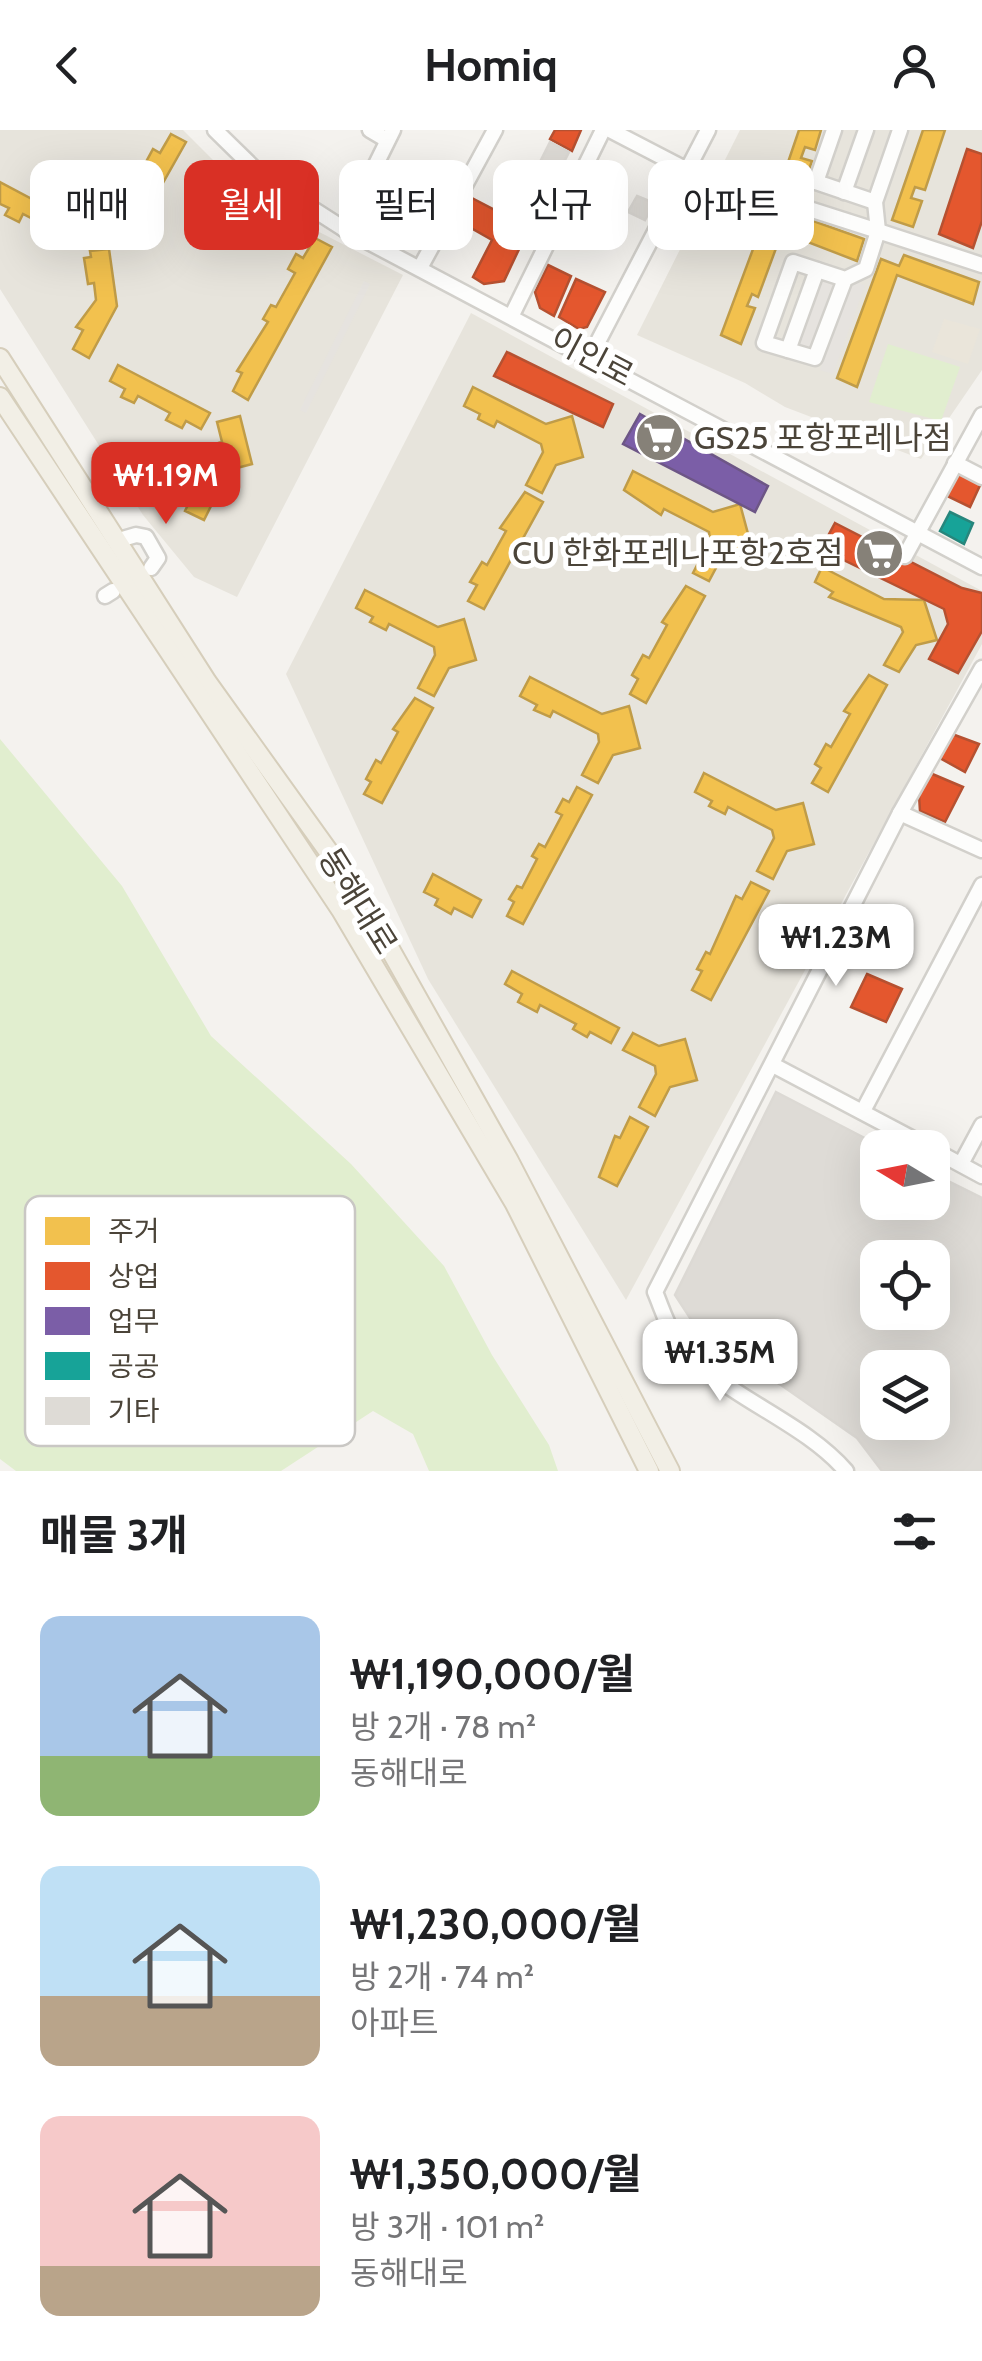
<!DOCTYPE html>
<html lang="ko">
<head>
<meta charset="utf-8">
<style>
	body { margin:0; font-family:Cabin,"Noto Sans KR",sans-serif; background:#f2f2f2; color:#202124; height:100vh; display:flex; flex-direction:column; font-size:38px; white-space:nowrap }
	* { box-sizing:border-box; margin:0 }
	p { font-size:32px; color:#757577 }
	.icon { flex:none; width:55px; height:55px; fill:none; stroke:currentColor; stroke-width:2; stroke-linecap:round; stroke-linejoin:round }
	.map { position:relative; height:1341px; overflow:hidden }
	.panel { display:flex; flex-direction:column; background:#fff; flex:1 }
	.panel>* { flex:none }
	.banner { position:absolute; left:30px; top:30px; width:922px; height:90px; display:flex; gap:20px }
	.needle { width:65px; rotate:280deg }
	.fabs { position:absolute; left:860px; top:1000px; display:grid; gap:20px }
	.fabs a { display:grid; place-items:center; width:90px; height:90px; border-radius:20px; background:#fff; box-shadow:0 10px 40px #0002; font-size:50px }
	.price { position:absolute; translate:-50% -85px; padding:0 22px; border-radius:20px; background:#fff; color:#222; font-size:32px; line-height:65px; filter:drop-shadow(0 2px 5px #0008) }
	.price::after { content:''; position:absolute; left:50%; top:60px; width:30px; height:22px; margin-left:-15px; background:inherit; clip-path:polygon(0 0,100% 0,50% 100%) }
	.price.selected { background:#d93025; color:#fff }
	ul { padding:0; list-style:none }
	li { display:flex; align-items:center; gap:30px; height:250px; padding:0 40px }
	li span { display:grid; place-items:center; flex:none; width:280px; height:200px; border-radius:20px; color:#555 }
	li>.icon { margin-inline-start:auto }
	span .icon { width:120px; height:120px; fill:#fffc; stroke-width:1 }
	li b { font-size:42px }
	h2 { display:flex; justify-content:space-between; align-items:center; height:120px; padding:0 40px; font-size:42px }
	.tag { padding:0 35px; border-radius:20px; background:#fff; box-shadow:0 10px 40px #0002; font-size:35px; line-height:90px }
	.tag.selected { background:#d93025; color:#fff }
	header { display:flex; justify-content:space-between; align-items:center; height:130px; padding:0 40px; background:#fff; font-size:45px; font-weight:800 }
	.map>svg:first-child { display:block }
	.residential { fill:#e7e4dc }
	.education { fill:#eae5da }
	.green { fill:#e1eecf }
	.parking { fill:#e6e3df }
	.homes { fill:#f2c14e; stroke:#c09c48; stroke-width:2.5 }
	.shops { fill:#e4572e; stroke:#b65131; stroke-width:2.5 }
	.offices { fill:#7b5ea7; stroke:#6d5686; stroke-width:2.5 }
	.public { fill:#17a398; stroke:#27867c; stroke-width:2.5 }
	.building { fill:#dedbd6; stroke:#dcd9d4; stroke-width:2.5; fill-rule:evenodd }
	.lines { fill:none; stroke-linecap:round; stroke-linejoin:round }
	.minor-casing { stroke:#d2d0cb; stroke-width:19 }
	.major-casing { stroke:#d6cebb; stroke-width:22 }
	.minor { stroke:#fdfdfc; stroke-width:14 }
	.major { stroke:#f2efe6; stroke-width:18 }
	.labels { text-anchor:middle; stroke-width:10; stroke-linejoin:round; paint-order:stroke }
	.street-label { font-size:32px; fill:#4b4439; stroke:#fff }
	.poi-label { font-size:32px; fill:#4b4439; stroke:#fff; text-anchor:start }
	.key { fill:#fff; stroke:#c9c7c4; stroke-width:2.5 }
	.key-label { font-size:28px; fill:#4b4439 }
</style>
</head>
<body>
<header><svg class="icon" aria-label="back" viewBox="0 0 24 24"><path d="M15 5l-7 7 7 7"/></svg>Homiq<svg class="icon" aria-label="person" viewBox="0 0 24 24"><circle cx="12" cy="8" r="4"/><path d="M4 21q1-7 8-7t8 7"/></svg></header>
<div class="map">
<svg width="982" height="1341" viewBox="0 0 982 1341">
	<rect width="100%" height="100%" fill="#f4f2ee"/>
	<g class="residential">
		<path d="M0 0H183L249 66 403 145 237 467 194 447 143 385 0 159Z"/>
		<path d="M740 0H982V240L921 329 785 277 745 253 637 205Z"/>
		<path d="M471 183 982 461V514L626 1170 428 849 286 544Z"/>
	</g>
	<path class="education" d="M944 189 980 199 968 234 932 222Z"/>
	<g class="green">
		<path d="M888 214 960 237 941 291 869 272Z"/>
		<path d="M0 609 122 756 211 906 351 1034 444 1136 492 1225 549 1315 558 1341H429L413 1304 373 1281 281 1341H16L0 1329Z"/>
	</g>
	<g class="parking">
		<path d="M819 144 839 152 811 224 792 218Z"/>
		<path d="M364 151 370 154 306 283 300 280Z"/>
		<path d="M850 151 865 155 833 244 820 240Z"/>
	</g>
	<g class="homes">
		<path d="M799 0H821L815 20 805 17 801 28 812 31 803 57 782 50Z"/>
		<path d="M923 0H945L925 60 915 57 911 68 922 71 913 97 892 90Z"/>
		<path d="M171 4 186 12 129 113 115 106 126 86 120 83 153 35 146 32 153 19 160 23Z"/>
		<path d="M0 52 92 101 83 117 68 109 64 116 49 108 54 100 23 84 19 92 5 85 9 78 0 74Z"/>
		<path d="M788 82 864 109 857 131 782 102 758 167 752 164 747 176 755 178 741 214 721 205 765 87 784 93Z"/>
		<path d="M315 108 332 117 248 270 233 261 242 243 237 241 268 192 263 189 271 175 276 177 295 143 288 139 296 124 303 128Z"/>
		<path d="M109 119 117 176 89 228 73 219 83 200 76 197 96 170 94 153 88 154 84 128 91 127 90 121Z"/>
		<path d="M904 125 979 152 973 174 897 145 857 257 837 248 881 129 899 136Z"/>
		<path d="M118 235 210 283 201 299 186 291 182 298 166 290 170 283 138 266 134 273 121 267 125 259 110 251Z"/>
		<path d="M473 257 546 294 572 286 583 327 556 335 542 363 526 355 543 322 541 314 497 291 494 297 478 289 480 284 464 276Z"/>
		<path d="M240 286 252 334 229 340 204 390 185 381 195 360 189 357 196 342 204 346 214 325 225 330 224 325 217 326 215 314 222 312 217 292Z"/>
		<path d="M633 341 713 382 740 374 751 415 724 423 709 451 693 443 710 410 709 402 664 379 661 385 624 360Z"/>
		<path d="M525 362 543 372 484 479 468 471 477 455 470 452 482 432 487 435 506 401 500 398Z"/>
		<path d="M822 437 884 469 924 470 937 510 916 515 899 542 884 535 903 502 901 497 829 467 833 462 815 452Z"/>
		<path d="M686 456 705 466 646 573 630 564 638 549 632 545 643 525 649 528 667 495 662 492Z"/>
		<path d="M365 460 438 497 464 489 476 530 449 538 434 566 418 558 435 525 434 517 389 494 386 500 370 492 373 487 356 478Z"/>
		<path d="M869 545 887 555 828 662 812 653 821 638 815 634 826 614 831 617 850 584 844 581Z"/>
		<path d="M530 547 602 584 629 576 640 618 613 625 598 653 582 645 599 612 598 604 553 581 550 587 534 580 537 575 520 566Z"/>
		<path d="M415 568 433 578 382 673 364 664 371 652 366 649 376 630 381 633 398 602 393 599Z"/>
		<path d="M704 643 776 680 803 673 814 714 787 721 773 749 757 741 774 708 772 700 728 677 725 684 709 676 712 671 695 662Z"/>
		<path d="M577 657 592 665 523 794 507 786 514 772 509 769 517 756 522 758 537 729 532 726 539 714 545 717 562 685 556 682 563 669 569 672Z"/>
		<path d="M433 744 481 770 472 787 454 778 451 784 435 775 438 769 424 762Z"/>
		<path d="M751 752 769 761 711 870 692 860 702 841 697 839 706 822 710 824 736 766 742 769Z"/>
		<path d="M512 841 619 898 611 913 590 902 587 907 573 899 576 894 540 875 537 882 518 872 522 864 505 854Z"/>
		<path d="M633 903 659 916 685 909 697 950 670 957 655 986 639 977 656 944 655 936 623 920Z"/>
		<path d="M630 987 648 997 617 1056 599 1047 615 1006 620 1008Z"/>
	</g>
	<g class="shops">
		<path d="M555 0H581L572 21 550 9Z"/>
		<path d="M967 19 982 24V91L973 118 939 104Z"/>
		<path d="M535 42 554 52 540 81 520 71Z"/>
		<path d="M470 67 529 98 504 151 484 154 473 147 492 110 457 90Z"/>
		<path d="M586 68 601 75 594 92 577 84Z"/>
		<path d="M571 89 591 99 581 116 562 107Z"/>
		<path d="M548 135 571 146 554 186 540 178 535 162Z"/>
		<path d="M576 149 605 162 587 197 579 199 559 187Z"/>
		<path d="M507 222 613 274 603 297 494 246Z"/>
		<path d="M958 339 982 351 970 377 945 365Z"/>
		<path d="M835 393 962 458 982 463V501L958 543 929 529 948 494 944 479 821 419Z"/>
		<path d="M952 604 979 614 965 642 938 627Z"/>
		<path d="M930 643 963 657 945 692 920 681 919 665Z"/>
		<path d="M867 844 902 859 886 892 851 877Z"/>
	</g>
	<path class="offices" d="M640 284 768 356 755 382 623 314Z"/>
	<path class="public" d="M950 382 973 393 964 414 940 401Z"/>
	<g class="building">
		<path d="M550 12 569 22 555 50 536 40Z"/>
		<path d="M595 46 617 56 607 74 587 64Z"/>
		<path d="M637 66 654 73 645 90 628 82Z"/>
		<path d="M776 962 884 1018H878V1072H932V1043L982 1068V1341H882L857 1308 781 1255 709 1217 675 1165ZM878 1128H932V1182H878ZM878 1238H932V1292H878Z"/>
	</g>
	<g class="lines">
		<defs>
			<g id="minor">
				<path d="M215 0 263 47 344 99 982 437"/>
				<path d="M370 0 387 10"/>
				<path d="M610 0 687 40 878 101 875 72 900 0"/>
				<path d="M834 0 816 52 875 72"/>
				<path d="M844 62 866 0"/>
				<path d="M344 99 393 0"/>
				<path d="M420 138 495 0"/>
				<path d="M845 149 815 228 764 213 793 132 845 149 866 139 878 101 982 135"/>
				<path d="M512 185 603 0"/>
				<path d="M788 220 817 140"/>
				<path d="M590 227 708 0"/>
				<path d="M955 333 982 347"/>
				<path d="M119 410 136 405 146 407 158 428 151 438"/>
				<path d="M905 426 982 285"/>
				<path d="M105 466 113 461"/>
				<path d="M900 683 982 720"/>
				<path d="M773 935 930 1018"/>
				<path d="M863 981 982 755"/>
				<path d="M932 1019 982 1046"/>
				<path d="M961 1034 982 995"/>
				<path d="M846 1341C800 1287 708 1261 674 1205 666 1193 661 1176 655 1162L900 683 982 538"/>
			</g>
			<g id="major">
				<path d="M0 228 207 552 359 764 509 1031 670 1341"/>
				<path d="M0 267 341 780 515 1074 649 1341"/>
			</g>
		</defs>
		<use href="#minor" class="minor-casing"/>
		<use href="#major" class="major-casing"/>
		<use href="#minor" class="minor"/>
		<use href="#major" class="major"/>
	</g>
	<defs>
		<symbol id="supermarket-disc" viewBox="-11 -11 22 22"><circle r="9.5" fill="#868178" stroke="#fff"/><path d="M-6-5.5h2.5l.6 2H6L4.5 2H-2.5L-4.4-4H-6ZM-1.5 3.2a1.3 1.3 0 1 0 .1 0ZM3 3.2a1.3 1.3 0 1 0 .1 0Z" fill="#fff"/></symbol>
	</defs>
	<g fill-rule="evenodd">
		<use href="#supermarket-disc" x="632" y="280" width="55" height="55"/>
		<use href="#supermarket-disc" x="852" y="396" width="55" height="55"/>
	</g>
	<g class="labels">
		<g class="street-label">
			<text transform="translate(592 227) rotate(28)" y="11">이인로</text>
			<text transform="translate(358 771) rotate(58)" y="11">동해대로</text>
		</g>
		<g class="poi-label">
			<text x="694" y="319">GS25 포항포레나점</text>
			<text x="844" y="434" text-anchor="end">CU 한화포레나포항2호점</text>
		</g>
	</g>
	<rect x="25" y="1066" width="330" height="250" rx="15" class="key"/>
	<rect x="45" y="1087" width="45" height="28" fill="#f2c14e"/>
	<rect x="45" y="1132" width="45" height="28" fill="#e4572e"/>
	<rect x="45" y="1177" width="45" height="28" fill="#7b5ea7"/>
	<rect x="45" y="1222" width="45" height="28" fill="#17a398"/>
	<rect x="45" y="1267" width="45" height="28" fill="#dedbd6"/>
	<g class="key-label">
		<text x="108" y="1111">주거</text>
		<text x="108" y="1156">상업</text>
		<text x="108" y="1201">업무</text>
		<text x="108" y="1246">공공</text>
		<text x="108" y="1291">기타</text>
	</g>
</svg>
<div class="fabs">
<a><svg class="needle" viewBox="-14 -14 28 28"><path d="M0-13l5 13h-10z" fill="#e53935"/><path d="M0 13l5-13h-10z" fill="#757577"/></svg></a>
<a><svg class="icon" aria-label="locate" viewBox="0 0 24 24"><circle cx="12" cy="12" r="6"/><path d="M12 2v4M12 18v4M2 12h4M18 12h4"/></svg></a>
<a><svg class="icon" aria-label="layers" viewBox="0 0 24 24"><path d="M12 4l9 5-9 5-9-5zM3 14l9 5 9-5"/></svg></a>
</div>
<b class="price selected" style="left:166px;top:397px">₩1.19M</b>
<b class="price" style="left:836px;top:859px">₩1.23M</b>
<b class="price" style="left:720px;top:1274px">₩1.35M</b>
<div class="banner">
<a class="tag">매매</a>
<a class="tag selected">월세</a>
<a class="tag">필터</a>
<a class="tag">신규</a>
<a class="tag">아파트</a>
</div>
</div>
<section class="panel">
<h2>매물 3개<svg class="icon" aria-label="filters" viewBox="0 0 24 24"><path d="M4 7h16M4 17h16"/><circle cx="9" cy="7" r="2"/><circle cx="15" cy="17" r="2"/></svg></h2>
<ul>
<li><span style="background:linear-gradient(#a9c7e8 70%,#8fb573 0)"><svg class="icon" aria-label="home" viewBox="0 0 24 24"><path d="M3 11l9-7 9 7M6 9v11h12V9"/></svg></span><div><b>₩1,190,000/월</b><p>방 2개 · 78 m²</p><p>동해대로</p></div></li>
<li><span style="background:linear-gradient(#bfe0f5 65%,#b9a48a 0)"><svg class="icon" aria-label="home" viewBox="0 0 24 24"><path d="M3 11l9-7 9 7M6 9v11h12V9"/></svg></span><div><b>₩1,230,000/월</b><p>방 2개 · 74 m²</p><p>아파트</p></div></li>
<li><span style="background:linear-gradient(#f6c9c9 75%,#b9a48a 0)"><svg class="icon" aria-label="home" viewBox="0 0 24 24"><path d="M3 11l9-7 9 7M6 9v11h12V9"/></svg></span><div><b>₩1,350,000/월</b><p>방 3개 · 101 m²</p><p>동해대로</p></div></li>
</ul>
</section>
</body>
</html>
